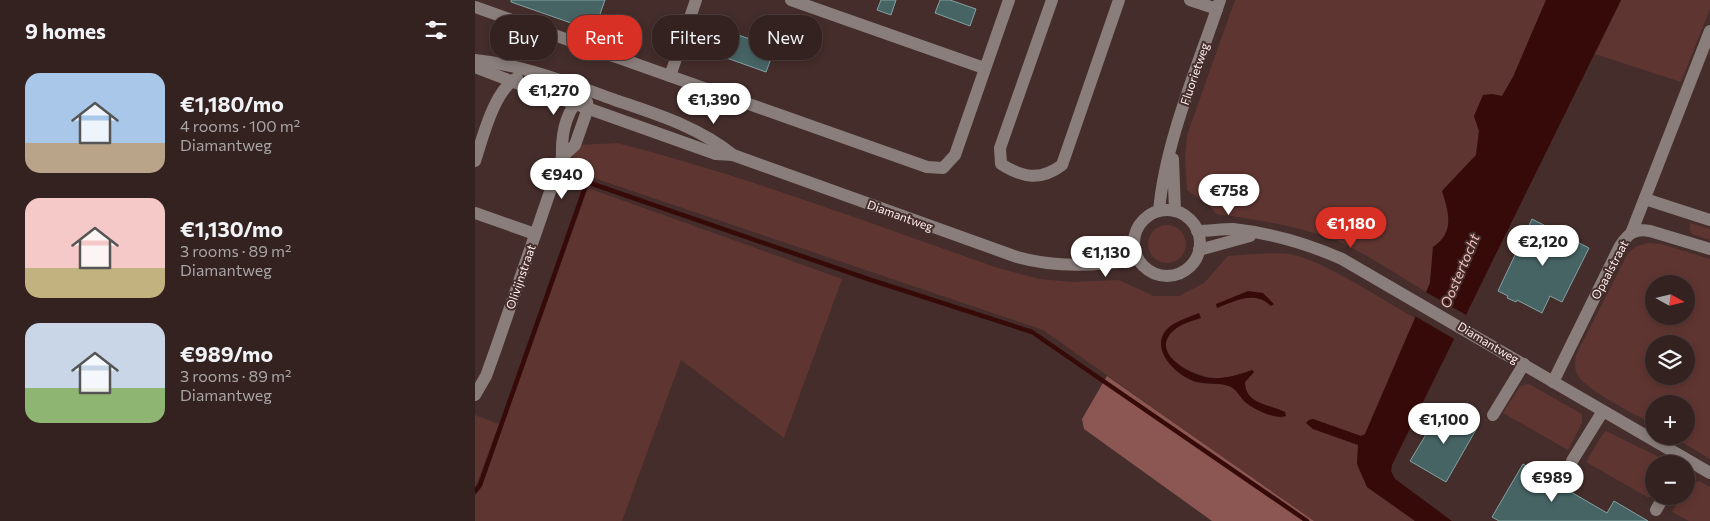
<!DOCTYPE html>
<html lang="en">
<head>
<meta charset="utf-8">
<style>
	body { margin:0; font-family:Commissioner,sans-serif; background:#3b2a29; color:#f1f3f6; height:100vh; display:flex; flex-direction:column; font-size:19px; white-space:nowrap }
	* { box-sizing:border-box; margin:0 }
	p { font-size:16px; color:#a9a4a5 }
	.icon { flex:none; width:28px; height:28px; fill:none; stroke:currentColor; stroke-width:2; stroke-linecap:round; stroke-linejoin:round }
	.map { position:relative; flex:1; overflow:hidden }
	.details { display:flex; flex-direction:column; background:#332220; width:475px }
	.details>* { flex:none }
	.top-card { position:absolute; left:15px; top:15px; width:475px; height:45px; display:flex; gap:10px }
	.needle { width:32px; rotate:98deg }
	.controls { position:absolute; left:1170px; top:275px; display:grid; gap:10px }
	.controls a { display:grid; place-items:center; width:50px; height:50px; border-radius:50%; background:#332220; box-shadow:0 2px 8px #0003,0 0 0 1px #4e3f3e; font-size:25px }
	.price { position:absolute; translate:-50% -42px; padding:0 11px; border-radius:18px; background:#fff; color:#222; font-size:16px; line-height:32px; filter:drop-shadow(0 1px 2px #0008) }
	.price::after { content:''; position:absolute; left:50%; top:30px; width:15px; height:11px; margin-left:-8px; background:inherit; clip-path:polygon(0 0,100% 0,50% 100%) }
	.price.current { background:#d93025; color:#fff }
	ul { padding:0; list-style:none }
	li { display:flex; align-items:center; gap:15px; height:125px; padding:0 25px }
	li span { display:grid; place-items:center; flex:none; width:140px; height:100px; border-radius:15px; color:#555 }
	li>.icon { margin-inline-start:auto }
	span .icon { width:60px; height:60px; fill:#fffc; stroke-width:1 }
	li b { font-size:21px }
	h2 { display:flex; justify-content:space-between; align-items:center; height:60px; padding:0 25px; font-size:21px }
	.pill { padding:0 18px; border-radius:20px; background:#332220; box-shadow:0 2px 8px #0003,0 0 0 1px #4e3f3e; font-size:18px; line-height:45px }
	.pill.current { background:#d93025; color:#fff }
	main { display:flex; flex:1; min-height:0 }
	.map>svg:first-child { display:block }
	.green { fill:#5f3531; fill-rule:evenodd }
	.forest { fill:#8c5752 }
	.water { fill:#360a08 }
	.pier { fill:#442d2b }
	.lines { fill:none; stroke-linecap:round; stroke-linejoin:round }
	.stream { stroke:#360a08; stroke-width:4.5 }
	.building { fill:#476465; stroke:#82a2a2 }
	.minor { stroke:#8a7e7c; stroke-width:12 }
	.labels { text-anchor:middle; stroke-width:4; stroke-linejoin:round; paint-order:stroke }
	.street-label { font-size:12px; fill:#ffefed; stroke:#442d2b }
	.water-label { font-size:14px; font-style:italic; fill:#f5c1bb; stroke:#442d2b }
</style>
</head>
<body>
<main>
<section class="details">
<h2>9 homes<svg class="icon" aria-label="filters" viewBox="0 0 24 24"><path d="M4 7h16M4 17h16"/><circle cx="9" cy="7" r="2"/><circle cx="15" cy="17" r="2"/></svg></h2>
<ul>
<li><span style="background:linear-gradient(#a9c7e8 70%,#b9a48a 0)"><svg class="icon" aria-label="home" viewBox="0 0 24 24"><path d="M3 11l9-7 9 7M6 9v11h12V9"/></svg></span><div><b>€1,180/mo</b><p>4 rooms · 100 m²</p><p>Diamantweg</p></div></li>
<li><span style="background:linear-gradient(#f6c9c9 70%,#c2b280 0)"><svg class="icon" aria-label="home" viewBox="0 0 24 24"><path d="M3 11l9-7 9 7M6 9v11h12V9"/></svg></span><div><b>€1,130/mo</b><p>3 rooms · 89 m²</p><p>Diamantweg</p></div></li>
<li><span style="background:linear-gradient(#c9d6e8 65%,#8fb573 0)"><svg class="icon" aria-label="home" viewBox="0 0 24 24"><path d="M3 11l9-7 9 7M6 9v11h12V9"/></svg></span><div><b>€989/mo</b><p>3 rooms · 89 m²</p><p>Diamantweg</p></div></li>
</ul>
</section>
<div class="map">
<svg width="1235" height="521" viewBox="0 0 1235 521">
	<rect width="100%" height="100%" fill="#442d2b"/>
	<g class="green">
		<path d="M760 0H1071L1038 77 1027 96 1017 94 999 116 1004 131 1001 155 967 191C974 213 980 232 958 247L955 283 951 292C923 275 895 256 865 242 830 227 779 219 741 214L737 208 712 190 710 157 712 135Z"/>
		<path d="M1146 0H1235V9L1206 82 1120 54Z"/>
		<path d="M142 143C272 176 397 224 523 268L565 279 597 282 644 280 679 296H704L729 283 753 256C773 255 793 252 814 254 849 260 907 300 940 318L890 434 886 436 838 419 832 421 834 426 838 429 883 445 882 464 892 487 940 521H839L568 330 110 175 96 162 103 145ZM726 317C716 322 702 325 695 334 675 360 728 380 747 378 757 378 767 373 777 370L779 372 770 382C770 405 795 404 810 412L807 418C795 415 778 410 769 401 765 396 762 389 756 387 747 382 735 385 725 383 704 379 680 356 689 333Z"/>
		<path d="M113 188 367 279 309 438 206 360 147 521H0V496L6 488Z"/>
		<path d="M1215 223 1235 229V240L1217 234 1215 230Z"/>
		<circle cx="692" cy="244" r="19"/>
		<path d="M1173 243 1186 244 1235 259V459L1197 436H1211V404H1179V425C1162 415 1110 390 1102 374 1099 367 1100 362 1101 355L1153 253 1162 246ZM1179 284H1211V316H1179ZM1179 344H1211V376H1179Z"/>
		<path d="M1054 384 1107 414V423L1093 450 1028 413 1045 386Z"/>
		<path d="M0 415 24 424 0 488Z"/>
		<path d="M1131 431 1184 457 1191 464H1179V489L1174 498 1111 462 1125 438Z"/>
		<path d="M1224 481 1235 487V521H1214L1197 512 1206 496H1211L1213 485Z"/>
	</g>
	<path class="forest" d="M632 376 839 521H737L609 429 607 419Z"/>
	<g class="water">
		<path d="M1071 0H1146L917 465 916 471 920 479 977 521H940L892 487 882 464 883 445 838 429 831 423 834 420 838 419 886 436 890 434 955 283 958 247C980 232 974 213 967 191L1001 155 1004 131 999 116 1008 95 1017 94 1027 96 1038 77Z"/>
		<path d="M773 291 788 293 799 304 796 306C779 290 761 301 742 308L741 304Z"/>
		<path d="M724 313 726 318C717 321 705 324 698 331 674 353 717 376 735 378 750 379 763 375 777 370L779 372 770 382C770 405 795 404 810 412L811 416C800 420 778 409 769 401 765 397 762 390 756 387 746 382 733 385 722 382 703 377 672 349 693 328 701 321 714 317 724 313Z"/>
	</g>
	<path class="pier" d="M949 291 993 316 981 340 938 315Z"/>
	<g class="lines">
		<path class="stream" d="M0 491 5 485 112 182 396 280 557 332 832 521"/>
	</g>
	<g class="building">
		<path d="M36 0H130L119 31 36 2Z"/>
		<path d="M406 0H421L416 15 402 10Z"/>
		<path d="M465 0H475L501 9 495 26 460 13Z"/>
		<path d="M241 27 300 48 291 72 232 51Z"/>
		<path d="M1057 219 1114 248 1087 302 1075 296 1067 313 1042 300 1041 302 1032 298 1033 296 1023 291Z"/>
		<path d="M967 408 1002 428 971 482 935 461Z"/>
		<path d="M1048 464 1132 513 1139 501 1173 521H1024L1017 517Z"/>
	</g>
	<g class="lines">
		<g class="minor">
			<path d="M316 0 509 68"/>
			<path d="M577 0 525 148 526 164C548 178 566 181 587 165L644 0"/>
			<path d="M715 0 742 9"/>
			<path d="M0 7 452 167 468 168 480 155 534 0"/>
			<path d="M0 60C49 65 94 83 140 100 181 114 224 127 258 155L542 257C581 268 623 266 663 259"/>
			<path d="M0 67 36 81 241 154 258 155"/>
			<path d="M195 76 221 0"/>
			<path d="M87 157 100 145 113 108 112 102"/>
			<path d="M698 159 700 211"/>
			<path d="M0 161C8 137 19 90 42 78"/>
			<path d="M1170 199 1235 220"/>
			<circle cx="692" cy="243" r="33"/>
			<path d="M684 211C690 142 723 66 745 0"/>
			<path d="M0 213 60 234"/>
			<path d="M722 231C734 231 746 229 758 229 795 233 833 244 867 259L1235 473"/>
			<path d="M1157 231 1235 31"/>
			<path d="M724 250 775 236"/>
			<path d="M604 260 626 252 659 245"/>
			<path d="M1078 382 1145 246C1153 234 1159 228 1175 231L1235 249"/>
			<path d="M0 395 11 376 20 351 87 157C86 129 92 110 111 89"/>
			<path d="M1018 415 1049 364"/>
			<path d="M1097 461 1128 411"/>
			<path d="M1181 510 1189 496"/>
		</g>
	</g>
	<g class="labels">
		<g class="street-label">
			<text transform="translate(720 74) rotate(-71)" y="4">Fluorietweg</text>
			<text transform="translate(425 216) rotate(20)" y="4">Diamantweg</text>
			<text transform="translate(1135 270) rotate(-62)" y="4">Opaalstraat</text>
			<text transform="translate(46 277) rotate(-71)" y="4">Olivijnstraat</text>
			<text transform="translate(1013 343) rotate(31)" y="4">Diamantweg</text>
		</g>
		<g class="water-label">
			<text transform="translate(985 271) rotate(-67)" y="5">Oostertocht</text>
		</g>
	</g>
</svg>
<div class="controls">
<a><svg class="needle" viewBox="-14 -14 28 28"><path d="M0-13l5 13h-10z" fill="#e53935"/><path d="M0 13l5-13h-10z" fill="#a9a4a5"/></svg></a>
<a><svg class="icon" aria-label="layers" viewBox="0 0 24 24"><path d="M12 4l9 5-9 5-9-5zM3 14l9 5 9-5"/></svg></a>
<a>+</a>
<a>−</a>
</div>
<b class="price" style="left:79px;top:116px">€1,270</b>
<b class="price" style="left:239px;top:125px">€1,390</b>
<b class="price" style="left:87px;top:200px">€940</b>
<b class="price" style="left:754px;top:216px">€758</b>
<b class="price current" style="left:876px;top:249px">€1,180</b>
<b class="price" style="left:1068px;top:267px">€2,120</b>
<b class="price" style="left:631px;top:278px">€1,130</b>
<b class="price" style="left:969px;top:445px">€1,100</b>
<b class="price" style="left:1077px;top:503px">€989</b>
<div class="top-card">
<a class="pill">Buy</a>
<a class="pill current">Rent</a>
<a class="pill">Filters</a>
<a class="pill">New</a>
</div>
</div>
</main>
</body>
</html>
